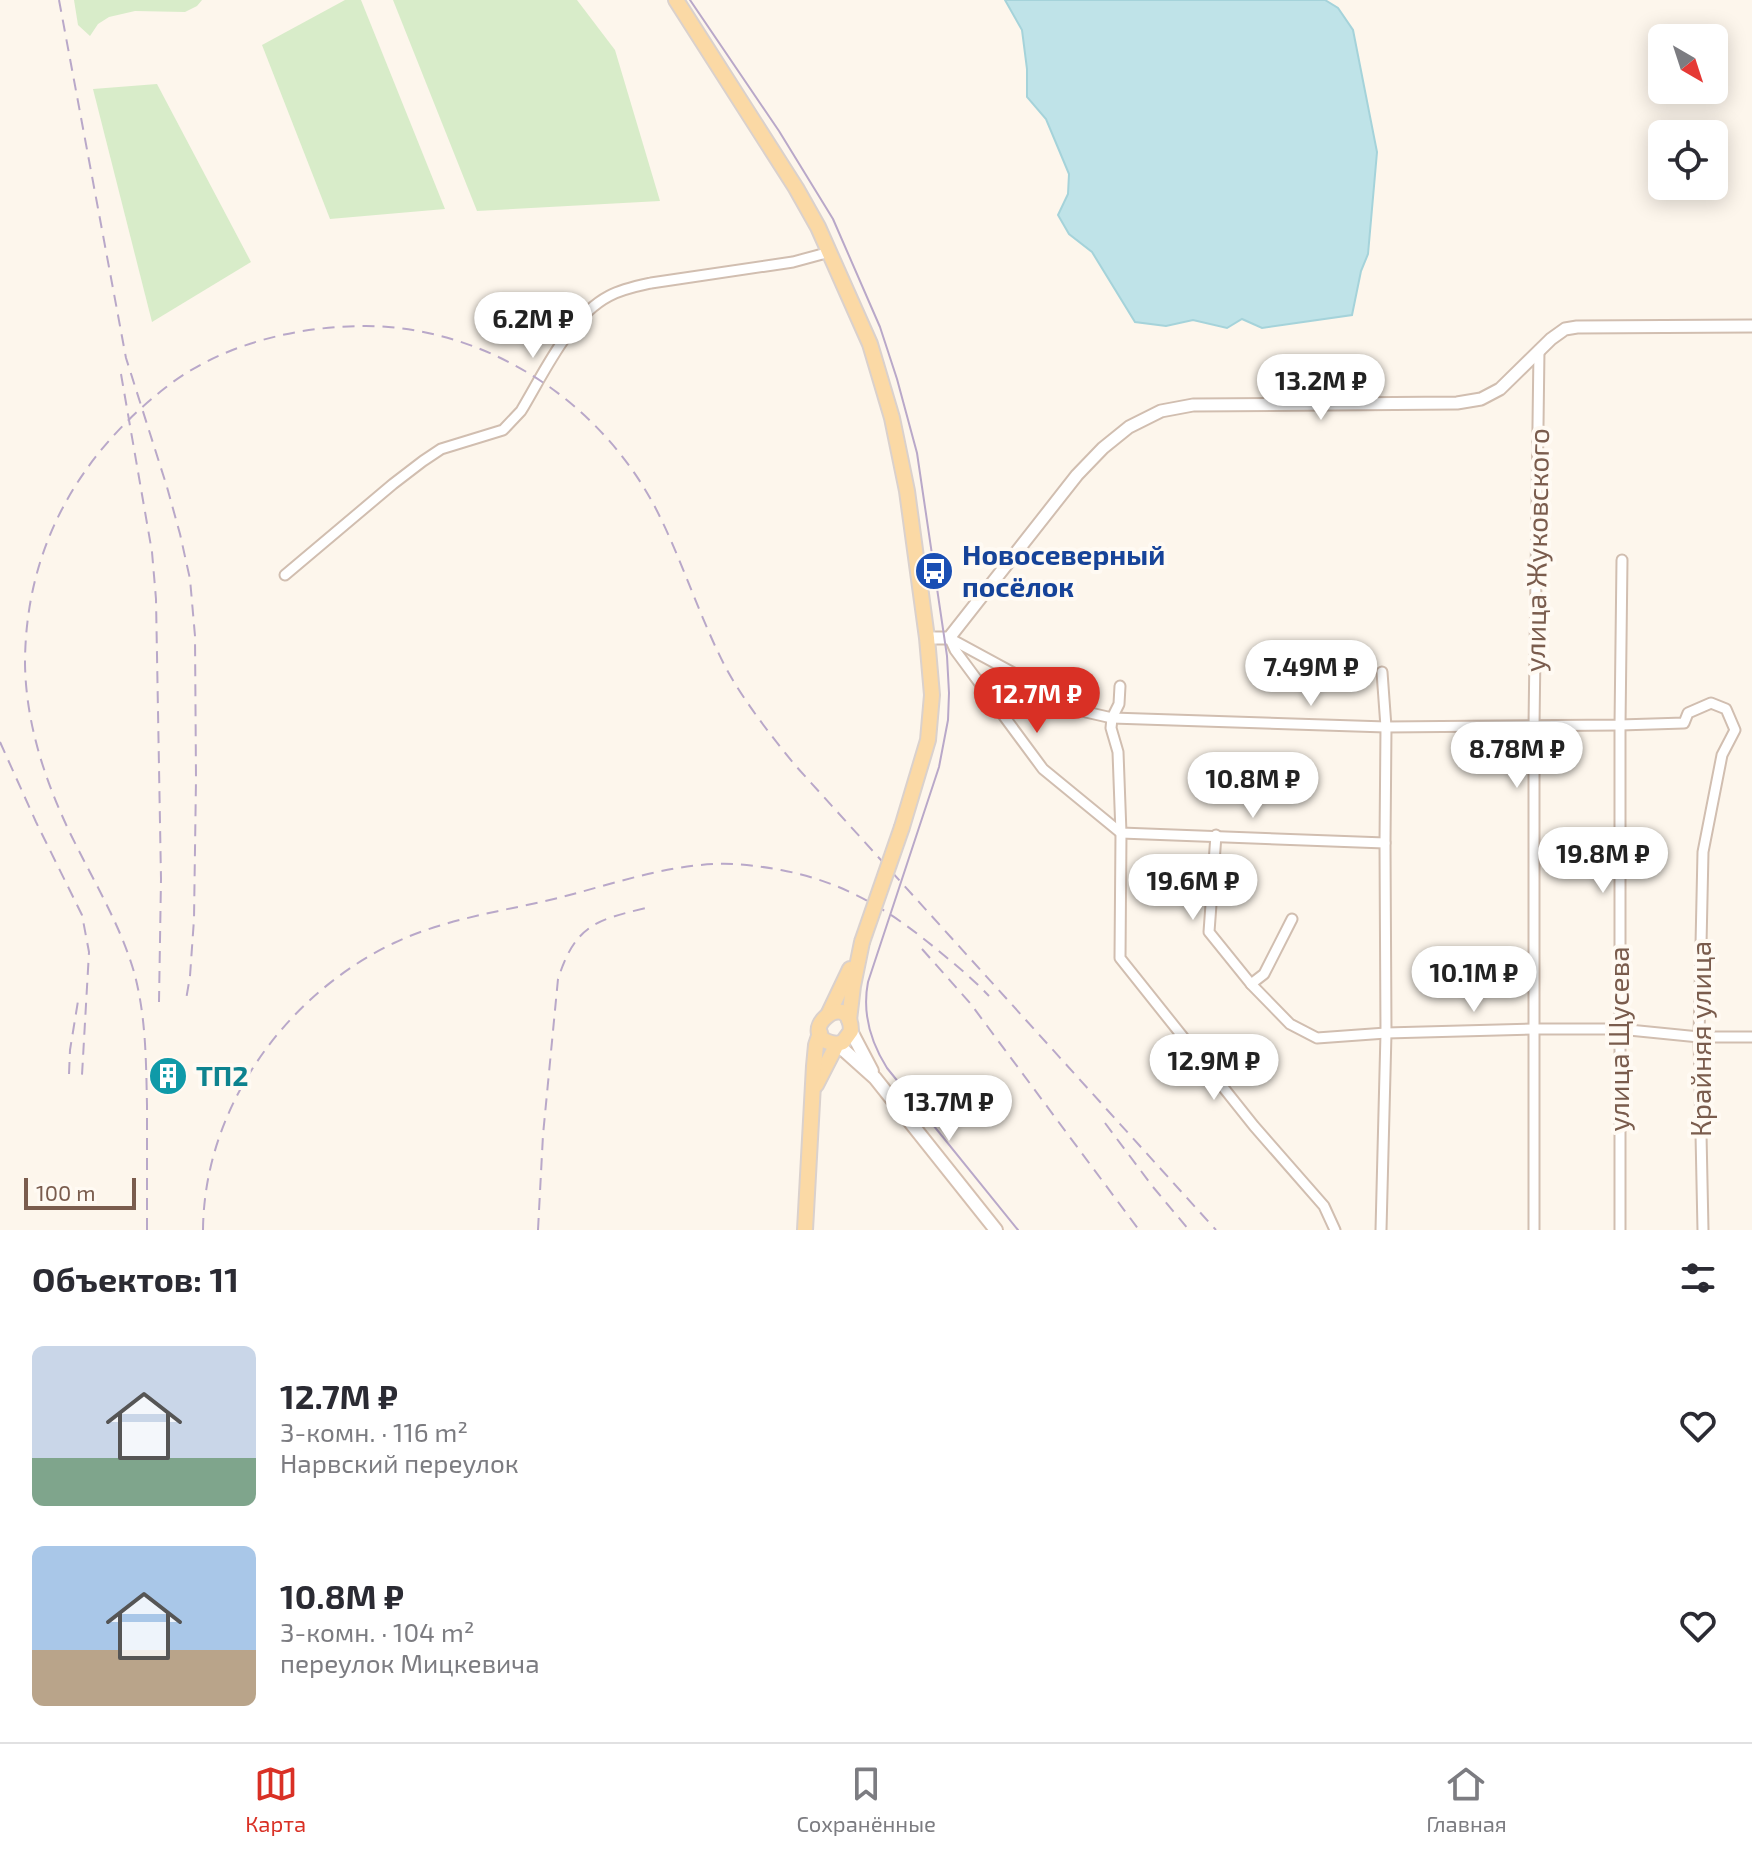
<!DOCTYPE html>
<html lang="ru">
<head>
<meta charset="utf-8">
<style>
	body { margin:0; font-family:"Exo 2",sans-serif; background:#f2f2f3; color:#2b2b33; height:100vh; display:flex; flex-direction:column; font-size:30px; white-space:nowrap }
	* { box-sizing:border-box; margin:0 }
	p { font-size:26px; color:#7c7c81 }
	.icon { flex:none; width:44px; height:44px; fill:none; stroke:currentColor; stroke-width:2; stroke-linecap:round; stroke-linejoin:round }
	.map { position:relative; height:1230px; overflow:hidden }
	.sheet { display:flex; flex-direction:column; background:#fff; flex:1 }
	.sheet>* { flex:none }
	.needle { width:52px; rotate:141deg }
	.buttons { position:absolute; left:1648px; top:24px; display:grid; gap:16px }
	.buttons a { display:grid; place-items:center; width:80px; height:80px; border-radius:12px; background:#fff; box-shadow:0 4px 20px #0003; font-size:40px }
	.scale { position:absolute; left:24px; bottom:20px; width:112px; box-sizing:border-box; padding-left:8px; border:4px solid #7a5c4d; border-top:0; font-size:22px; line-height:28px; white-space:nowrap; color:#7a5c4d; -webkit-text-stroke:6px #fffaf3; paint-order:stroke }
	.price { position:absolute; translate:-50% -68px; padding:0 18px; border-radius:28px; background:#fff; color:#222; font-size:26px; line-height:52px; filter:drop-shadow(0 2px 4px #0008) }
	.price::after { content:''; position:absolute; left:50%; top:48px; width:24px; height:18px; margin-left:-12px; background:inherit; clip-path:polygon(0 0,100% 0,50% 100%) }
	.price.active { background:#d93025; color:#fff }
	ul { padding:0; list-style:none }
	li { display:flex; align-items:center; gap:24px; height:200px; padding:0 32px }
	li span { display:grid; place-items:center; flex:none; width:224px; height:160px; border-radius:12px; color:#555 }
	li>.icon { margin-inline-start:auto }
	span .icon { width:96px; height:96px; fill:#fffc; stroke-width:1 }
	li b { font-size:34px }
	h2 { display:flex; justify-content:space-between; align-items:center; height:96px; padding:0 32px; font-size:34px }
	.tab-bar { display:flex; justify-content:space-around; align-items:center; height:112px; border-top:2px solid #e1e1e2; background:#fff; font-size:22px; color:#7c7c81 }
	.tab-bar a { display:grid; justify-items:center; gap:4px }
	.tab-bar .active { color:#d93025 }
	.map>svg:first-child { display:block }
	.green { fill:#d8ecc9 }
	.water { fill:#bfe3e8; stroke:#a5d3da; stroke-width:2 }
	.lines { fill:none; stroke-linecap:round; stroke-linejoin:round }
	.minor-casing { stroke:#d1beb0; stroke-width:13 }
	.tertiary-casing { stroke:#d1beb0; stroke-width:15 }
	.secondary-casing { stroke:#d6c0b0; stroke-width:16 }
	.primary-casing { stroke:#dad1cd; stroke-width:18 }
	.minor { stroke:#fff; stroke-width:9 }
	.tertiary { stroke:#fff; stroke-width:11 }
	.secondary { stroke:#fff; stroke-width:12 }
	.primary { stroke:#fbd9a5; stroke-width:14 }
	.tram { stroke:#b9a8c9; stroke-width:2 }
	.rail { stroke:#b9a8c9; stroke-width:2; stroke-dasharray:12 8; stroke-linecap:butt }
	.primary-bridge-casing { stroke:#dad1cd; stroke-width:18; stroke-linecap:butt }
	.primary-bridge { stroke:#fbd9a5; stroke-width:14 }
	.labels { text-anchor:middle; stroke-width:8; stroke-linejoin:round; paint-order:stroke }
	.street-label { font-size:28px; fill:#7a5c4d; stroke:#fffaf3 }
	.transit-label { font-size:28px; font-weight:bold; fill:#164399; stroke:#fffaf3; text-anchor:start }
	.culture-label { font-size:28px; font-weight:bold; fill:#0d838f; stroke:#fffaf3; text-anchor:start }
</style>
</head>
<body>
<div class="map">
<svg width="1752" height="1230" viewBox="0 0 1752 1230">
	<rect width="100%" height="100%" fill="#fdf6ec"/>
	<g class="green">
		<path d="M74 0H202L197 6 185 12 135 11 109 17 98 24 90 36 78 25Z"/>
		<path d="M345 0H361L445 209 330 219 262 45Z"/>
		<path d="M393 0H577L615 50 660 201 477 211Z"/>
		<path d="M157 84 251 262 152 322 93 89Z"/>
	</g>
	<path class="water" d="M1005 0H1325L1338 8 1353 30 1377 152 1368 254 1361 271 1352 315 1262 328 1242 319 1227 328 1193 320 1166 326 1135 322 1092 252 1069 234 1058 215 1068 194 1069 174 1046 119 1027 97V69L1022 30Z"/>
	<g class="lines">
		<defs>
			<g id="minor">
				<path d="M285 575 393 484 423 461 441 449 503 430 521 411C544 373 569 317 609 296 622 289 637 286 651 283L793 262 830 252"/>
				<path d="M949 638 1086 712 1112 718 1386 727 1620 725 1684 723 1688 713 1711 703 1726 709 1735 730 1722 755 1703 852 1699 1037 1703 1230"/>
				<path d="M950 639 955 650 1043 769 1121 833 1385 843"/>
				<path d="M1120 686 1119 704 1112 718 1111 728 1118 752 1121 833 1120 958 1254 1126 1324 1206 1335 1230"/>
				<path d="M1216 835 1209 932 1251 984"/>
				<path d="M1292 919 1264 974 1251 984 1290 1024 1317 1038 1386 1033 1533 1029H1619L1699 1037H1752"/>
				<path d="M1381 1230 1386 1033 1385 843 1386 727 1382 672"/>
				<path d="M1534 1230V726L1539 350"/>
				<path d="M1620 1230V725L1622 560"/>
			</g>
			<path id="tertiary" d="M927 638H949L1077 475 1103 448 1129 427 1161 411 1193 405 1457 403 1481 399 1500 389 1551 339 1565 329 1577 327 1752 326"/>
			<g id="secondary">
				<path d="M851 1031 872 1071"/>
				<path d="M837 1044 875 1078 996 1230"/>
			</g>
			<g id="primary">
				<path d="M676 0 796 188 818 227 870 344 892 418 907 491 927 638 932 695 928 740 902 827"/>
				<path d="M829 1013 850 969"/>
				<path d="M849 1020 853 986 862 942"/>
				<path d="M816 1085 837 1044 843 1042 851 1031C850 983 789 1038 837 1044"/>
				<path d="M805 1230 814 1066 816 1045 820 1033"/>
			</g>
		</defs>
		<use href="#minor" class="minor-casing"/>
		<use href="#tertiary" class="tertiary-casing"/>
		<use href="#secondary" class="secondary-casing"/>
		<use href="#primary" class="primary-casing"/>
		<use href="#minor" class="minor"/>
		<use href="#tertiary" class="tertiary"/>
		<use href="#secondary" class="secondary"/>
		<use href="#primary" class="primary"/>
		<path class="tram" d="M690 0 779 131 833 219 880 327 897 379 917 453 947 656 949 693 948 720 939 767 868 982C862 1013 870 1041 887 1068L1018 1230"/>
		<g class="rail">
			<path d="M59 0 126 358 167 487 180 534 190 579 195 636 196 779 194 919 190 976 186 1000"/>
			<path d="M121 374 152 552 156 599 161 879 159 1002"/>
			<path d="M0 742 36 822 82 915 89 952 82 1075"/>
			<path d="M922 949 970 1003 1139 1230"/>
			<path d="M69 1074 70 1050 78 1001"/>
			<path d="M1105 1123 1153 1187 1189 1230"/>
			<path d="M147 1230C147 1188 147 1147 147 1105 146 1060 146 1016 134 972 120 924 93 880 71 835 45 781 26 724 25 664 25 550 77 457 165 388 221 344 297 326 366 326 487 327 599 401 655 507 682 559 699 617 727 670 746 704 770 734 794 764L1216 1230"/>
			<path d="M203 1230C204 1108 285 995 394 943 446 918 506 911 562 897 612 884 664 866 715 864 737 863 759 866 781 870 845 882 891 911 940 952 957 966 974 980 989 996"/>
			<path d="M538 1230 543 1135 558 979C575 926 595 920 646 908"/>
		</g>
		<defs>
			<path id="primary-bridge" d="M862 942 902 827"/>
		</defs>
		<use href="#primary-bridge" class="primary-bridge-casing"/>
		<use href="#primary-bridge" class="primary-bridge"/>
	</g>
	<defs>
		<symbol id="bus-disc" viewBox="-11 -11 22 22"><circle r="9.5" fill="#1a4fb4" stroke="#fffaf3"/><path d="M-5-6H5V4H4V6H2V4H-2V6H-4V4H-5ZM-3.5-4V0h7V-4ZM-3.5 1.2v1.5H-2V1.2ZM2 1.2v1.5H3.5V1.2Z" fill="#fff"/></symbol>
		<symbol id="building-disc" viewBox="-11 -11 22 22"><circle r="9.5" fill="#0f9aa8" stroke="#fffaf3"/><path d="M-4-6H4V6H1V3H-1V6H-4ZM-2.5-4.3h1.7v1.8h-1.7ZM.8-4.3h1.7v1.8H.8ZM-2.5-1h1.7V.8h-1.7ZM.8-1h1.7V.8H.8Z" fill="#fff"/></symbol>
	</defs>
	<g fill-rule="evenodd">
		<use href="#bus-disc" x="912" y="549" width="44" height="44"/>
		<use href="#building-disc" x="146" y="1054" width="44" height="44"/>
	</g>
	<g class="labels">
		<g class="street-label">
			<text transform="translate(1537 550) rotate(-89)" y="10">улица Жуковского</text>
			<text transform="translate(1619 1039) rotate(-90)" y="10">улица Щусева</text>
			<text transform="translate(1701 1039) rotate(-90)" y="10">Крайняя улица</text>
		</g>
		<g class="transit-label">
			<text x="962" y="565">Новосеверный<tspan x="962" dy="32">посёлок</tspan></text>
		</g>
		<g class="culture-label">
			<text x="196" y="1086">ТП2</text>
		</g>
	</g>
</svg>
<div class="buttons">
<a><svg class="needle" viewBox="-14 -14 28 28"><path d="M0-13l5 13h-10z" fill="#e53935"/><path d="M0 13l5-13h-10z" fill="#7c7c81"/></svg></a>
<a><svg class="icon" aria-label="locate" viewBox="0 0 24 24"><circle cx="12" cy="12" r="6"/><path d="M12 2v4M12 18v4M2 12h4M18 12h4"/></svg></a>
</div>
<div class="scale">100 m</div>
<b class="price" style="left:533px;top:360px">6.2M ₽</b>
<b class="price" style="left:1321px;top:422px">13.2M ₽</b>
<b class="price" style="left:1311px;top:708px">7.49M ₽</b>
<b class="price active" style="left:1037px;top:735px">12.7M ₽</b>
<b class="price" style="left:1517px;top:790px">8.78M ₽</b>
<b class="price" style="left:1253px;top:820px">10.8M ₽</b>
<b class="price" style="left:1603px;top:895px">19.8M ₽</b>
<b class="price" style="left:1193px;top:922px">19.6M ₽</b>
<b class="price" style="left:1474px;top:1014px">10.1M ₽</b>
<b class="price" style="left:1214px;top:1102px">12.9M ₽</b>
<b class="price" style="left:949px;top:1143px">13.7M ₽</b>
</div>
<section class="sheet">
<h2>Объектов: 11<svg class="icon" aria-label="filters" viewBox="0 0 24 24"><path d="M4 7h16M4 17h16"/><circle cx="9" cy="7" r="2"/><circle cx="15" cy="17" r="2"/></svg></h2>
<ul>
<li><span style="background:linear-gradient(#c9d6e8 70%,#7fa58c 0)"><svg class="icon" aria-label="home" viewBox="0 0 24 24"><path d="M3 11l9-7 9 7M6 9v11h12V9"/></svg></span><div><b>12.7M ₽</b><p>3-комн. · 116 m²</p><p>Нарвский переулок</p></div><svg class="icon" aria-label="heart" viewBox="0 0 24 24"><path d="M12 20l-8-8c-3-5 5-10 8-4 3-6 11-1 8 4z"/></svg></li>
<li><span style="background:linear-gradient(#a9c7e8 65%,#b9a48a 0)"><svg class="icon" aria-label="home" viewBox="0 0 24 24"><path d="M3 11l9-7 9 7M6 9v11h12V9"/></svg></span><div><b>10.8M ₽</b><p>3-комн. · 104 m²</p><p>переулок Мицкевича</p></div><svg class="icon" aria-label="heart" viewBox="0 0 24 24"><path d="M12 20l-8-8c-3-5 5-10 8-4 3-6 11-1 8 4z"/></svg></li>
</ul>
</section>
<nav class="tab-bar">
<a class="active"><svg class="icon" aria-label="map" viewBox="0 0 24 24"><path d="M3 6l6-2 6 2 6-2v14l-6 2-6-2-6 2zM9 4v14M15 6v14"/></svg>Карта</a>
<a><svg class="icon" aria-label="saved" viewBox="0 0 24 24"><path d="M7 4h10v16l-5-4-5 4z"/></svg>Сохранённые</a>
<a><svg class="icon" aria-label="home" viewBox="0 0 24 24"><path d="M3 11l9-7 9 7M6 9v11h12V9"/></svg>Главная</a>
</nav>
</body>
</html>
